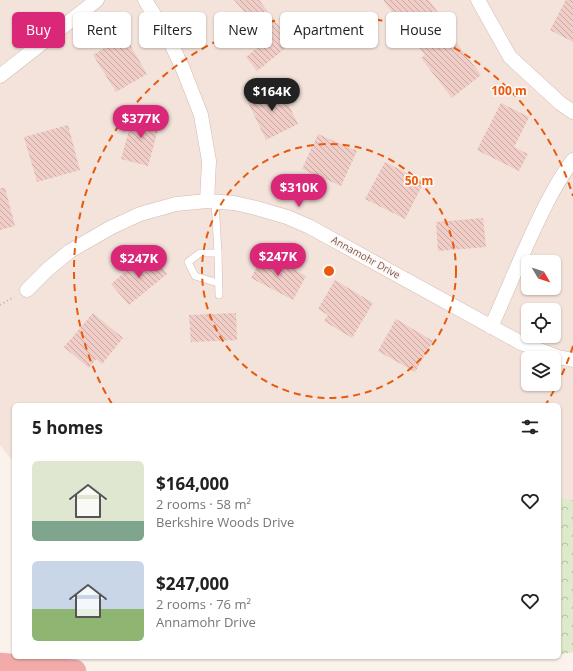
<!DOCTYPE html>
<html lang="en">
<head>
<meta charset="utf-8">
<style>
	body { margin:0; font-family:"Open Sans",sans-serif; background:#f6f6f6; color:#222; height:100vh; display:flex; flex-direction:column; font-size:15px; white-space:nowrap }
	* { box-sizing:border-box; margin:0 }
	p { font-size:13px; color:#767676 }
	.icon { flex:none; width:22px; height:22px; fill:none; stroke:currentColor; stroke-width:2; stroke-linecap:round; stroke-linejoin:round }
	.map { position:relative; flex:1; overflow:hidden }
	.sheet { position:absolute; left:12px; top:403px; width:549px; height:256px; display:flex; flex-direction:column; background:#fff; border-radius:6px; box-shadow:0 1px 3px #0004 }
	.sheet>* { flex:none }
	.hud { position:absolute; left:12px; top:12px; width:549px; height:36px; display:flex; gap:8px }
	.needle { width:26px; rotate:129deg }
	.fabs { position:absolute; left:521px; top:255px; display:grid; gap:8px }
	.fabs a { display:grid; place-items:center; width:40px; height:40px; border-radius:6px; background:#fff; box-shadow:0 1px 3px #0004; font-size:20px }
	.price { position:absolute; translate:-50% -34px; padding:0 9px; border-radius:14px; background:#db2777; color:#fff; font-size:13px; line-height:26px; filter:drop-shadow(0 1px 2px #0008) }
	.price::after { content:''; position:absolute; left:50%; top:24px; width:12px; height:9px; margin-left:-6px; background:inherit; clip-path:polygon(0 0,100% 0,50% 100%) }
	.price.current { background:#222; color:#fff }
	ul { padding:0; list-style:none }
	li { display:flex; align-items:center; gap:12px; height:100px; padding:0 20px }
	li span { display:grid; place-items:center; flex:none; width:112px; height:80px; border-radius:6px; color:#555 }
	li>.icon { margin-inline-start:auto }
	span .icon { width:48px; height:48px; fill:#fffc; stroke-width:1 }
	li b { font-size:17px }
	h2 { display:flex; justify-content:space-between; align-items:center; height:48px; padding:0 20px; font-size:17px }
	.chip { padding:0 14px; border-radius:6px; background:#fff; box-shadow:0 1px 3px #0004; font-size:14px; line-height:36px }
	.chip.current { background:#db2777; color:#fff }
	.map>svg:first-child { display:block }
	.residential { fill:#f3e3db; fill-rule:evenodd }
	.forest { fill:url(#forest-crowns) }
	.building { fill:url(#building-back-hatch) }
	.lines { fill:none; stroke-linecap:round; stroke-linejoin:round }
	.lane-casing { stroke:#d1bbb4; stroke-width:8 }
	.street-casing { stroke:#d1bbb4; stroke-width:15 }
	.highway-casing { stroke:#d9cfce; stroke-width:23 }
	.path { stroke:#d5afa8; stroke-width:2.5; stroke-dasharray:1 3; stroke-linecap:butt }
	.lane { stroke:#fff; stroke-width:7 }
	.street { stroke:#fff; stroke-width:14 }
	.highway { stroke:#f2aba8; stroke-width:22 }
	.ring { fill:none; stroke:#e8590c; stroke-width:2; stroke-dasharray:7 5 }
	.labels { text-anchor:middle; stroke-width:3.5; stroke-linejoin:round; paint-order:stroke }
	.street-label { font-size:10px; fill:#775550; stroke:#fef7f3 }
	.centre { fill:#e8590c; stroke:#fef7f3; stroke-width:2 }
	.ring-label { font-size:12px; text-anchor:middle; font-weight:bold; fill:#e8590c; stroke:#fef7f3; stroke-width:3.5; stroke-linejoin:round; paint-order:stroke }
</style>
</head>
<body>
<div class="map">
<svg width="573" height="671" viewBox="0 0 573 671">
	<defs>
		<pattern id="forest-crowns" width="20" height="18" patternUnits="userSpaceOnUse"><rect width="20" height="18" fill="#deeacb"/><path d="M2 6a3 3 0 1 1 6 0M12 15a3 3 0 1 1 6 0" fill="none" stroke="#b9c0a7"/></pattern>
		<pattern id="building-back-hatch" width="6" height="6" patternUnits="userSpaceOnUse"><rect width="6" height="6" fill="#f0cdc6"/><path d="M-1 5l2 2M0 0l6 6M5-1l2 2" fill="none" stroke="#c7a9a3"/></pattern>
	</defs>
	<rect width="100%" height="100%" fill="#fcf2ec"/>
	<path class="residential" d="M0 0H573V500L559 497V405H14V463L0 445ZM528 262H554V288H528ZM528 310H554V336H528ZM528 358H554V384H528Z"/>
	<path class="forest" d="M559 497 573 500V652L559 655Z"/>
	<g class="building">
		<path d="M234 0H259L292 43 257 71 246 57 257 48 240 27 251 19Z"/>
		<path d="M383 0H429L442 18 439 20 481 75 452 98 421 58 425 55Z"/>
		<path d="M566 0H573V42L550 30Z"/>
		<path d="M125 36 147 74 116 92 93 55Z"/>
		<path d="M279 85 298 124 266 140 247 100Z"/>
		<path d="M501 103 529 117 514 147 528 154 519 171 477 150Z"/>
		<path d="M134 112 161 119 148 166 121 159Z"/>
		<path d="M68 125 80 170 37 182 24 137Z"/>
		<path d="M318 134 357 151 341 186 302 169Z"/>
		<path d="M385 162 424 182 405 219 365 199Z"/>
		<path d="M0 188H5L15 226 0 230Z"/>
		<path d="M483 218 486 247 438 251 436 222Z"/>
		<path d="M149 252 167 274 129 305 111 284Z"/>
		<path d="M264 253 306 276 293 300 251 278Z"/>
		<path d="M335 280 373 303 352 338 324 321 328 315 318 309Z"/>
		<path d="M93 313 123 338 102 364 96 359 89 368 64 347Z"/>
		<path d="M236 313 237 340 191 342 189 315Z"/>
		<path d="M396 319 433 341 415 372 378 351Z"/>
	</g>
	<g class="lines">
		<defs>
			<g id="lane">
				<path d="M215 201 218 253 219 295"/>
				<path d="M218 253H200L188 262 195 276 218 283"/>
			</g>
			<g id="street">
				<path d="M145 0 168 37 183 69 201 115 209 161 207 201"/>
				<path d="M478 0 510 57 560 103 573 112"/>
				<path d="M0 76 97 0"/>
				<path d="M27 290 48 269 70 251 110 228 140 214 176 204 207 201 234 203 256 208 287 217 310 227 521 343 558 357 573 360"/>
				<path d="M491 327C504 298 516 269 529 240 542 212 555 184 573 160"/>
			</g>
			<path id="highway" d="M0 664 75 671"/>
		</defs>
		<use href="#lane" class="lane-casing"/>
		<use href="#street" class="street-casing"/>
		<use href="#highway" class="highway-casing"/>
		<path class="path" d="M0 305 14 297"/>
		<use href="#lane" class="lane"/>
		<use href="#street" class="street"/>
		<use href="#highway" class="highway"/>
	</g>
	<g class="ring">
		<circle cx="329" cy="271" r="127"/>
		<path d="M573 346A255 255 0 0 1 546 404M112 404A255 255 0 1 1 573 196"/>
	</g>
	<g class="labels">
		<g class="street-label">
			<text transform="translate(366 257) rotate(29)" y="4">Annamohr Drive</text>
		</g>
	</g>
	<circle cx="329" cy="271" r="6" class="centre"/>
	<g class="ring-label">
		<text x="509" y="95">100 m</text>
		<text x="419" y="185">50 m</text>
	</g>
</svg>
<div class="fabs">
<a><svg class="needle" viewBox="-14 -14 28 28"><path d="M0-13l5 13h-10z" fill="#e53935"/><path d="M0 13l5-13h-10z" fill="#767676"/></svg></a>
<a><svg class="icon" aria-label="locate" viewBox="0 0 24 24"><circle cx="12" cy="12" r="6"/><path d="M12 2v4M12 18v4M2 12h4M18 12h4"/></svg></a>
<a><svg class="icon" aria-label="layers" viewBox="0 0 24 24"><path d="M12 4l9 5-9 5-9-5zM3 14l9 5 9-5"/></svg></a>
</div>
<b class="price current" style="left:272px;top:112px">$164K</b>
<b class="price" style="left:141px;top:139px">$377K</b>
<b class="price" style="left:299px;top:208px">$310K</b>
<b class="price" style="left:278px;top:277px">$247K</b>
<b class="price" style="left:139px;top:279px">$247K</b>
<div class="hud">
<a class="chip current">Buy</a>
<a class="chip">Rent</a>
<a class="chip">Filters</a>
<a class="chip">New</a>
<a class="chip">Apartment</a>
<a class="chip">House</a>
</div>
<section class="sheet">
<h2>5 homes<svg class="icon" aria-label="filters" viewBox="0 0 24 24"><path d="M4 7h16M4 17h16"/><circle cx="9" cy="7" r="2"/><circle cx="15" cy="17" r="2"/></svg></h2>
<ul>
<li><span style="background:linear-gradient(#dfe7d0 75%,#7fa58c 0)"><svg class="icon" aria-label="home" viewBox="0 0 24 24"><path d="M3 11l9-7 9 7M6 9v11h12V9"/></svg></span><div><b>$164,000</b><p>2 rooms · 58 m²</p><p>Berkshire Woods Drive</p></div><svg class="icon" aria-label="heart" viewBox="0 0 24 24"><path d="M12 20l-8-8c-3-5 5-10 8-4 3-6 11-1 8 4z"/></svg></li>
<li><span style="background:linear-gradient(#c9d6e8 60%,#8fb573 0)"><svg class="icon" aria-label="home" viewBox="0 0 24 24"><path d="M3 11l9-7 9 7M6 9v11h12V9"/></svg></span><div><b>$247,000</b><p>2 rooms · 76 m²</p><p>Annamohr Drive</p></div><svg class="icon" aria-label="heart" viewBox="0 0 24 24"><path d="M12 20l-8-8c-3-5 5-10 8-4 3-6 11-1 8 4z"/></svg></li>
</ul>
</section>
</div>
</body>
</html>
